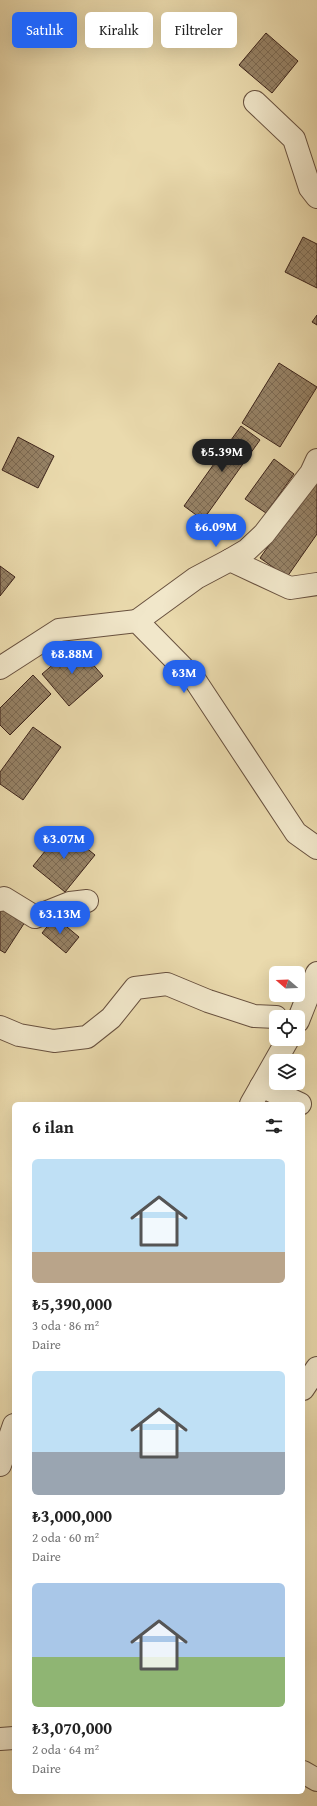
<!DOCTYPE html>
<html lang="tr">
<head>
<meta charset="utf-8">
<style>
	body { margin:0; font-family:"Gentium Book Plus",serif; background:#f6f6f6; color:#222; height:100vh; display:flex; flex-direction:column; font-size:15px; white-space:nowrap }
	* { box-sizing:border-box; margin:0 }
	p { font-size:13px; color:#767676 }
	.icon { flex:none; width:22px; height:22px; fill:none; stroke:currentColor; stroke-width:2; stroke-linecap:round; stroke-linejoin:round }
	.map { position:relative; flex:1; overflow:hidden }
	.drawer { position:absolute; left:12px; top:1102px; width:293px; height:692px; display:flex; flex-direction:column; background:#fff; border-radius:6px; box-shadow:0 4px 16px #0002 }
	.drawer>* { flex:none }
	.banner { position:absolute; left:12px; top:12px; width:293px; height:36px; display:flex; gap:8px }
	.needle { width:26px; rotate:289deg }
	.tools { position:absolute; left:269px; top:966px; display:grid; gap:8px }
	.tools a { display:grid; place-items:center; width:36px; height:36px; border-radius:6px; background:#fff; box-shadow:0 4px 16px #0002; font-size:20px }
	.price { position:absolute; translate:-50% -34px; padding:0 9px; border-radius:14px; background:#2563eb; color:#fff; font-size:13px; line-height:26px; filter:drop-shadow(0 1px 2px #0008) }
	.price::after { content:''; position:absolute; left:50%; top:24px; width:12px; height:9px; margin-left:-6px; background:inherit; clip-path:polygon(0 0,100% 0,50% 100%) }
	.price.current { background:#222; color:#fff }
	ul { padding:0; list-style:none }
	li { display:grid; align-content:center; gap:8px; height:212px; padding:0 20px }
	li span { display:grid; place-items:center; height:124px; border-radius:6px; color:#555 }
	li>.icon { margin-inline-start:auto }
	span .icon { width:72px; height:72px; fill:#fffc; stroke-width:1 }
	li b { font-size:17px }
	h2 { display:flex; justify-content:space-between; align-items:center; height:48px; padding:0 20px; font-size:17px }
	.tag { padding:0 14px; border-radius:6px; background:#fff; box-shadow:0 4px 16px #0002; font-size:14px; line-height:36px }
	.tag.current { background:#2563eb; color:#fff }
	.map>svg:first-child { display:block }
	.building { fill:url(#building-cross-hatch); stroke:#3c231a }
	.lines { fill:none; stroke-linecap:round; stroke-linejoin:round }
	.street-casing { stroke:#68513f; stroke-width:24 }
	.street { stroke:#f1e7ca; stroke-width:22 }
</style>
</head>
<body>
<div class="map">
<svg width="317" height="1806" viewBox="0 0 317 1806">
	<defs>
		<pattern id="building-cross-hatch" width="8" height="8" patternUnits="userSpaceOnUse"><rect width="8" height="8" fill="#968266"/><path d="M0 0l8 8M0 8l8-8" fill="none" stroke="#7c6a53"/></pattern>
	</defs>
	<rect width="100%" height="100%" fill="#eadaad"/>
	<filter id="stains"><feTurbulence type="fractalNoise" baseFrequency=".005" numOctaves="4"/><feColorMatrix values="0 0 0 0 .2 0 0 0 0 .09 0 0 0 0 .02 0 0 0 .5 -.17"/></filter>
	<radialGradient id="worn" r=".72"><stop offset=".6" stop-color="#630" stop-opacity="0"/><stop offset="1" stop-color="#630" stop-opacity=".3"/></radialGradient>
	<g class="building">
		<path d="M266 33 298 61 272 93 239 65Z"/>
		<path d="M303 237 317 244V288L285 272Z"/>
		<path d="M317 315V325L312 322Z"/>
		<path d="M279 363 317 387 280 447 242 423Z"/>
		<path d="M241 426 260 440 203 520 184 506Z"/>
		<path d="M18 437 54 456 38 488 2 470Z"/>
		<path d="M274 459 294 474 266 513 245 499Z"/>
		<path d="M317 477V534L287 577 260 558Z"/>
		<path d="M0 566 15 577 0 596Z"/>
		<path d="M76 645 103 676 69 706 42 674Z"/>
		<path d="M33 675 51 694 10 735 0 725V708Z"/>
		<path d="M33 727 61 747 23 800 0 784V772Z"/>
		<path d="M63 829 95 855 65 892 33 866Z"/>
		<path d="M2 908 25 922 5 953 0 950V911Z"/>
		<path d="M55 917 79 937 66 953 42 933Z"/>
	</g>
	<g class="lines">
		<defs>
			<g id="street">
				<path d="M255 102 294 139 310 188 317 197"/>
				<path d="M230 560 247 550 264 534 311 473 317 460"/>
				<path d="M137 621 196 578 230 560 290 588 317 584"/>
				<path d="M0 668 59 630 137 621 195 680 296 833 317 848"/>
				<path d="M0 900 4 898 35 917 70 903 87 901"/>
				<path d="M298 1021 317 973"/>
				<path d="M0 1027 19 1035 54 1041 87 1037 111 1018 135 988 167 984 208 1001 254 1016 276 1017"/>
				<path d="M261 1086 300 1104"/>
				<path d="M251 1104 288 1039"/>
				<path d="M303 1389 317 1368"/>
				<path d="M0 1465 14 1425"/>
				<path d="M0 1739 14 1738"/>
				<path d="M303 1772 317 1780"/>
			</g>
		</defs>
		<use href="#street" class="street-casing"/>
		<use href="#street" class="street"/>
	</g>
	<rect width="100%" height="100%" filter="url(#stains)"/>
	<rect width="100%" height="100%" fill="url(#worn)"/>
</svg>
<div class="tools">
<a><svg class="needle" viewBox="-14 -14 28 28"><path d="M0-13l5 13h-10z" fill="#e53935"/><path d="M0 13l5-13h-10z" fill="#767676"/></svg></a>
<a><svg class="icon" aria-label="locate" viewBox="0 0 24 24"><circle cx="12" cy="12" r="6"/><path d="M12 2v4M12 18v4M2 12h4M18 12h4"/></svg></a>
<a><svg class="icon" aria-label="layers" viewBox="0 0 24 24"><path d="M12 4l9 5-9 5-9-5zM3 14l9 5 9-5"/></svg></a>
</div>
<b class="price current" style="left:222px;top:473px">₺5.39M</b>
<b class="price" style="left:216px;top:548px">₺6.09M</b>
<b class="price" style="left:72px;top:675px">₺8.88M</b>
<b class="price" style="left:184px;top:694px">₺3M</b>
<b class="price" style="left:64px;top:860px">₺3.07M</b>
<b class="price" style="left:60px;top:935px">₺3.13M</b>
<div class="banner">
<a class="tag current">Satılık</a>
<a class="tag">Kiralık</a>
<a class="tag">Filtreler</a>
</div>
<section class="drawer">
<h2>6 ilan<svg class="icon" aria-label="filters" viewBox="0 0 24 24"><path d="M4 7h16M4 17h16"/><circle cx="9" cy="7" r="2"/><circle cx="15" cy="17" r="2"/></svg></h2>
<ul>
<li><span style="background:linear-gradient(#bfe0f5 75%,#b9a48a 0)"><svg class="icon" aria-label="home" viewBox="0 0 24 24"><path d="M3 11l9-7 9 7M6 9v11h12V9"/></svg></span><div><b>₺5,390,000</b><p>3 oda · 86 m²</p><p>Daire</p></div></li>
<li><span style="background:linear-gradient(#bfe0f5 65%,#9aa5b1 0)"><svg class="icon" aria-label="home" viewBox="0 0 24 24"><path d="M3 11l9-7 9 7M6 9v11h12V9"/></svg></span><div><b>₺3,000,000</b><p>2 oda · 60 m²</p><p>Daire</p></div></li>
<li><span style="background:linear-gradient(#a9c7e8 60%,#8fb573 0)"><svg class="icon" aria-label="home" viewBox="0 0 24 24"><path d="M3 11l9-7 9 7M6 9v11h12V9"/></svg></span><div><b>₺3,070,000</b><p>2 oda · 64 m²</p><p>Daire</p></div></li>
</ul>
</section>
</div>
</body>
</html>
